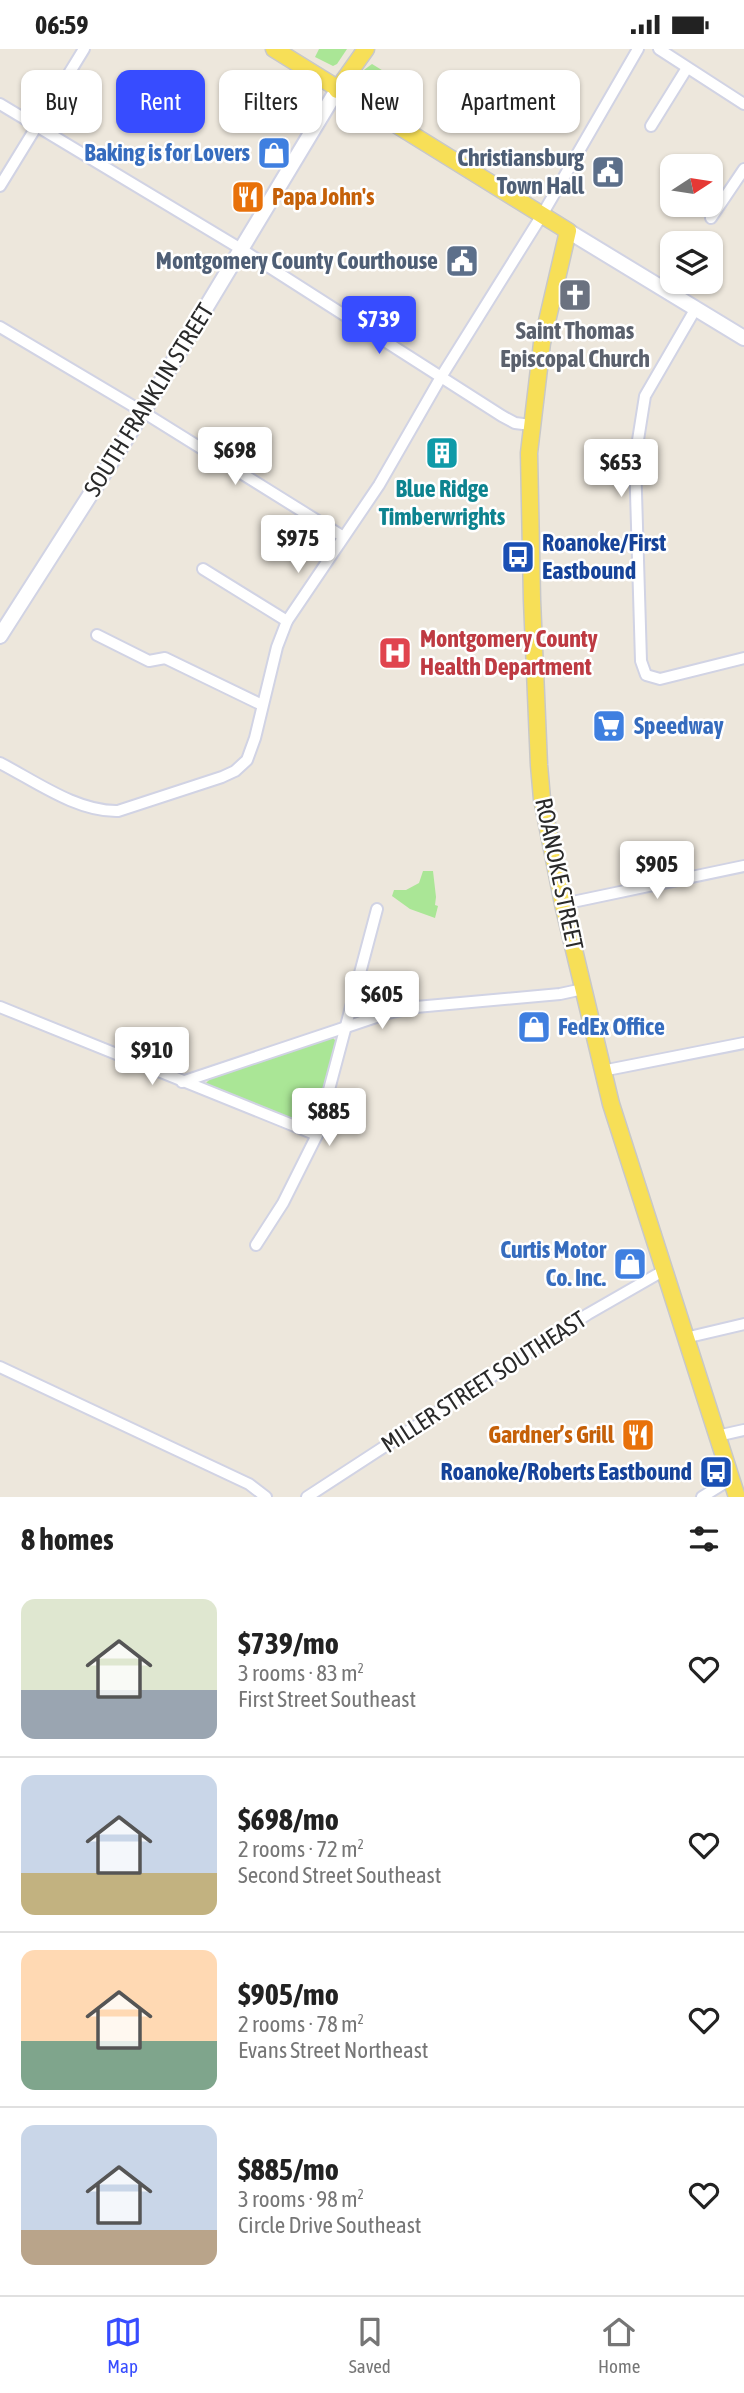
<!DOCTYPE html>
<html lang="en">
<head>
<meta charset="utf-8">
<style>
	body { margin:0; font-family:"Asap Condensed",sans-serif; background:#f6f6f6; color:#222; height:100vh; display:flex; flex-direction:column; font-size:26px; white-space:nowrap }
	* { box-sizing:border-box; margin:0 }
	p { font-size:23px; color:#767676 }
	.icon { flex:none; width:38px; height:38px; fill:none; stroke:currentColor; stroke-width:2; stroke-linecap:round; stroke-linejoin:round }
	.map { position:relative; height:1448px; overflow:hidden }
	.details { display:flex; flex-direction:column; background:#fff; flex:1 }
	.details>* { flex:none }
	.guide { position:absolute; left:21px; top:21px; width:704px; height:63px; display:flex; gap:14px }
	.needle { width:46px; rotate:78deg }
	.buttons { position:absolute; left:660px; top:105px; display:grid; gap:14px }
	.buttons a { display:grid; place-items:center; width:63px; height:63px; border-radius:14px; background:#fff; box-shadow:0 2px 5px #0004; font-size:35px }
	.price { position:absolute; translate:-50% -60px; padding:0 16px; border-radius:7px; background:#fff; color:#222; font-size:23px; line-height:46px; filter:drop-shadow(0 2px 4px #0008) }
	.price::after { content:''; position:absolute; left:50%; top:42px; width:21px; height:16px; margin-left:-10px; background:inherit; clip-path:polygon(0 0,100% 0,50% 100%) }
	.price.on { background:#374cff; color:#fff }
	ul { padding:0; list-style:none }
	li { display:flex; align-items:center; gap:21px; height:175px; padding:0 21px }
	li+li { border-top:2px solid #e0e0e0 }
	li span { display:grid; place-items:center; flex:none; width:196px; height:140px; border-radius:14px; color:#555 }
	li>.icon { margin-inline-start:auto }
	span .icon { width:84px; height:84px; fill:#fffc; stroke-width:1 }
	li b { font-size:30px }
	h2 { display:flex; justify-content:space-between; align-items:center; height:84px; padding:0 21px; font-size:30px }
	.chip { padding:0 24px; border-radius:14px; background:#fff; box-shadow:0 2px 5px #0004; font-size:24px; line-height:63px }
	.chip.on { background:#374cff; color:#fff }
	.status { display:flex; justify-content:space-between; align-items:center; height:49px; padding:0 35px; background:#fff; direction:ltr }
	.status svg { height:19px; fill:currentColor }
	.menu { display:flex; justify-content:space-around; align-items:center; height:98px; border-top:2px solid #e0e0e0; background:#fff; font-size:19px; color:#767676 }
	.menu a { display:grid; justify-items:center; gap:4px }
	.menu .on { color:#374cff }
	.map>svg:first-child { display:block }
	.green { fill:#aae696 }
	.lines { fill:none; stroke-linecap:round; stroke-linejoin:round }
	.street-casing { stroke:#d1d3e4; stroke-width:14 }
	.secondary-casing { stroke:#d1d3e4; stroke-width:18 }
	.primary-casing { stroke:#c8c8c8; stroke-width:19 }
	.street { stroke:#fff; stroke-width:10 }
	.secondary { stroke:#fff; stroke-width:14 }
	.primary { stroke:#f7df57; stroke-width:16 }
	.labels { text-anchor:middle; stroke-width:5; stroke-linejoin:round; paint-order:stroke }
	.shop-label { font-size:24px; font-weight:bold; fill:#366cbe; stroke:#fff; text-anchor:end }
	.service-label { font-size:24px; font-weight:bold; fill:#4e5e75; stroke:#fff; text-anchor:end }
	.food-label { font-size:24px; font-weight:bold; fill:#c56008; stroke:#fff; text-anchor:start }
	.worship-label { font-size:24px; font-weight:bold; fill:#5b616d; stroke:#fff }
	.street-label { font-size:24px; fill:#2a2a2a; stroke:#fff }
	.culture-label { font-size:24px; font-weight:bold; fill:#0d838f; stroke:#fff }
	.transit-label { font-size:24px; font-weight:bold; fill:#164399; stroke:#fff; text-anchor:start }
	.health-label { font-size:24px; font-weight:bold; fill:#be3a42; stroke:#fff; text-anchor:start }
</style>
</head>
<body>
<div class="status"><b>06:59</b><svg viewBox="0 0 49 12"><path d="M0 12V9h3v3zM5 12V6h3v6zM10 12V3h3v9zM15 12V0h3v12zM26 1h20v11H26zM47 4h2v5h-2z"/></svg></div>
<div class="map">
<svg width="744" height="1448" viewBox="0 0 744 1448">
	<rect width="100%" height="100%" fill="#ede7dc"/>
	<g class="green">
		<path d="M319 0H347L337 15 333 17 315 8Z"/>
		<path d="M372 15 385 23 388 29 377 48 358 36 364 21Z"/>
		<path d="M298 35 315 46V54L309 64 297 54H292L290 49 295 47 299 40Z"/>
		<path d="M423 822H433L436 848 435 856 438 857 435 869 410 860 392 847 394 841H406L419 834Z"/>
		<path d="M332 988 338 994 314 1076 310 1077 298 1074 207 1037 205 1035 210 1030Z"/>
	</g>
	<g class="lines">
		<defs>
			<g id="street">
				<path d="M659 0 744 55"/>
				<path d="M0 55 241 200 502 367 515 374 531 376"/>
				<path d="M651 77 687 19"/>
				<path d="M0 137 84 0"/>
				<path d="M711 169 744 120"/>
				<path d="M696 259 645 347 635 410 641 612 646 626 660 630 744 609"/>
				<path d="M0 278 143 363 342 487"/>
				<path d="M203 520 287 572"/>
				<path d="M97 586 149 612 165 609 262 656"/>
				<path d="M0 714C35 732 77 763 118 762L222 728 235 722 247 711 255 689 277 598 287 572 379 436 441 328 542 166 638 0"/>
				<path d="M563 855 744 817"/>
				<path d="M0 958 317 1086"/>
				<path d="M602 1022 744 994"/>
				<path d="M182 1033 388 964 416 958 560 945 583 940"/>
				<path d="M256 1196 283 1154 317 1086 377 860"/>
				<path d="M685 1289 744 1275"/>
				<path d="M0 1318 249 1435 266 1448"/>
				<path d="M717 1387 744 1381"/>
				<path d="M307 1448 588 1265 663 1222"/>
				<path d="M702 1448 731 1430"/>
			</g>
			<g id="secondary">
				<path d="M568 182 744 289"/>
				<path d="M0 587 143 363 337 41"/>
			</g>
			<g id="primary">
				<path d="M274 0 568 182 542 294 529 404 532 551 539 716 542 750 563 855 611 1055 737 1448"/>
				<path d="M337 41 366 0"/>
			</g>
		</defs>
		<use href="#street" class="street-casing"/>
		<use href="#secondary" class="secondary-casing"/>
		<use href="#primary" class="primary-casing"/>
		<use href="#street" class="street"/>
		<use href="#secondary" class="secondary"/>
		<use href="#primary" class="primary"/>
	</g>
	<defs>
		<symbol id="shop-square" viewBox="-11 -11 22 22"><rect x="-9" y="-9" width="18" height="18" rx="4" fill="#3f7fe0" stroke="#fff"/><path d="M-5-2.5h2.3a2.7 3.5 0 0 1 5.4 0H5L5.5 6h-11ZM-1.5-2.5h3a1.5 2.3 0 0 0-3 0Z" fill="#fff"/></symbol>
		<symbol id="civic-square" viewBox="-11 -11 22 22"><rect x="-9" y="-9" width="18" height="18" rx="4" fill="#5c6f8a" stroke="#fff"/><path d="M-.6-6.5H3V-4.5H.6V-3L4-1V1h2V6H-6V1h2V-1L-.6-3ZM-1.2 2.5V6h2.4V2.5Z" fill="#fff"/></symbol>
		<symbol id="restaurant-square" viewBox="-11 -11 22 22"><rect x="-9" y="-9" width="18" height="18" rx="4" fill="#e8710a" stroke="#fff"/><path d="M-5-6h1v4h1v-4h1v4h1v-4h1v5L-1.5 .5V6h-2V.5L-5-1ZM5-6V6H3V1.5H1.5Q1.5-4 5-6Z" fill="#fff"/></symbol>
		<symbol id="church-square" viewBox="-11 -11 22 22"><rect x="-9" y="-9" width="18" height="18" rx="4" fill="#6b7280" stroke="#fff"/><path d="M-1.2-6h2.4v3.5h3.3v2.4h-3.3V6h-2.4V-.1h-3.3v-2.4h3.3Z" fill="#fff"/></symbol>
		<symbol id="building-square" viewBox="-11 -11 22 22"><rect x="-9" y="-9" width="18" height="18" rx="4" fill="#0f9aa8" stroke="#fff"/><path d="M-4-6H4V6H1V3H-1V6H-4ZM-2.5-4.3h1.7v1.8h-1.7ZM.8-4.3h1.7v1.8H.8ZM-2.5-1h1.7V.8h-1.7ZM.8-1h1.7V.8H.8Z" fill="#fff"/></symbol>
		<symbol id="bus-square" viewBox="-11 -11 22 22"><rect x="-9" y="-9" width="18" height="18" rx="4" fill="#1a4fb4" stroke="#fff"/><path d="M-5-6H5V4H4V6H2V4H-2V6H-4V4H-5ZM-3.5-4V0h7V-4ZM-3.5 1.2v1.5H-2V1.2ZM2 1.2v1.5H3.5V1.2Z" fill="#fff"/></symbol>
		<symbol id="hospital-square" viewBox="-11 -11 22 22"><rect x="-9" y="-9" width="18" height="18" rx="4" fill="#e0444e" stroke="#fff"/><path d="M-5-5h3v3.5h4V-5h3V5h-3V1.5h-4V5h-3Z" fill="#fff"/></symbol>
		<symbol id="supermarket-square" viewBox="-11 -11 22 22"><rect x="-9" y="-9" width="18" height="18" rx="4" fill="#3f7fe0" stroke="#fff"/><path d="M-6-5.5h2.5l.6 2H6L4.5 2H-2.5L-4.4-4H-6ZM-1.5 3.2a1.3 1.3 0 1 0 .1 0ZM3 3.2a1.3 1.3 0 1 0 .1 0Z" fill="#fff"/></symbol>
	</defs>
	<g fill-rule="evenodd">
		<use href="#shop-square" x="255" y="85" width="38" height="38"/>
		<use href="#civic-square" x="589" y="104" width="38" height="38"/>
		<use href="#restaurant-square" x="229" y="129" width="38" height="38"/>
		<use href="#civic-square" x="443" y="193" width="38" height="38"/>
		<use href="#church-square" x="556" y="227" width="38" height="38"/>
		<use href="#building-square" x="423" y="385" width="38" height="38"/>
		<use href="#bus-square" x="499" y="489" width="38" height="38"/>
		<use href="#hospital-square" x="376" y="585" width="38" height="38"/>
		<use href="#supermarket-square" x="590" y="658" width="38" height="38"/>
		<use href="#shop-square" x="515" y="959" width="38" height="38"/>
		<use href="#shop-square" x="611" y="1196" width="38" height="38"/>
		<use href="#restaurant-square" x="619" y="1367" width="38" height="38"/>
		<use href="#bus-square" x="697" y="1404" width="38" height="38"/>
	</g>
	<g class="labels">
		<g class="shop-label">
			<text x="250" y="112">Baking is for Lovers</text>
			<text x="634" y="685" text-anchor="start">Speedway</text>
			<text x="558" y="986" text-anchor="start">FedEx Office</text>
			<text x="606" y="1209">Curtis Motor<tspan x="606" dy="28">Co. Inc.</tspan></text>
		</g>
		<g class="service-label">
			<text x="584" y="117">Christiansburg<tspan x="584" dy="28">Town Hall</tspan></text>
			<text x="438" y="220">Montgomery County Courthouse</text>
		</g>
		<g class="food-label">
			<text x="272" y="156">Papa John's</text>
			<text x="614" y="1394" text-anchor="end">Gardner’s Grill</text>
		</g>
		<g class="worship-label">
			<text x="575" y="290">Saint Thomas<tspan x="575" dy="28">Episcopal Church</tspan></text>
		</g>
		<g class="street-label">
			<text transform="translate(149 351) rotate(-58)" y="8">SOUTH FRANKLIN STREET</text>
			<text transform="translate(559 825) rotate(78)" y="8">ROANOKE STREET</text>
			<text transform="translate(484 1333) rotate(-33)" y="8">MILLER STREET SOUTHEAST</text>
		</g>
		<g class="culture-label">
			<text x="442" y="448">Blue Ridge<tspan x="442" dy="28">Timberwrights</tspan></text>
		</g>
		<g class="transit-label">
			<text x="542" y="502">Roanoke/First<tspan x="542" dy="28">Eastbound</tspan></text>
			<text x="692" y="1431" text-anchor="end">Roanoke/Roberts Eastbound</text>
		</g>
		<g class="health-label">
			<text x="420" y="598">Montgomery County<tspan x="420" dy="28">Health Department</tspan></text>
		</g>
	</g>
</svg>
<div class="buttons">
<a><svg class="needle" viewBox="-14 -14 28 28"><path d="M0-13l5 13h-10z" fill="#e53935"/><path d="M0 13l5-13h-10z" fill="#767676"/></svg></a>
<a><svg class="icon" aria-label="layers" viewBox="0 0 24 24"><path d="M12 4l9 5-9 5-9-5zM3 14l9 5 9-5"/></svg></a>
</div>
<b class="price on" style="left:379px;top:307px">$739</b>
<b class="price" style="left:235px;top:438px">$698</b>
<b class="price" style="left:621px;top:450px">$653</b>
<b class="price" style="left:298px;top:526px">$975</b>
<b class="price" style="left:657px;top:852px">$905</b>
<b class="price" style="left:382px;top:982px">$605</b>
<b class="price" style="left:152px;top:1038px">$910</b>
<b class="price" style="left:329px;top:1099px">$885</b>
<div class="guide">
<a class="chip">Buy</a>
<a class="chip on">Rent</a>
<a class="chip">Filters</a>
<a class="chip">New</a>
<a class="chip">Apartment</a>
</div>
</div>
<section class="details">
<h2>8 homes<svg class="icon" aria-label="filters" viewBox="0 0 24 24"><path d="M4 7h16M4 17h16"/><circle cx="9" cy="7" r="2"/><circle cx="15" cy="17" r="2"/></svg></h2>
<ul>
<li><span style="background:linear-gradient(#dfe7d0 65%,#9aa5b1 0)"><svg class="icon" aria-label="home" viewBox="0 0 24 24"><path d="M3 11l9-7 9 7M6 9v11h12V9"/></svg></span><div><b>$739/mo</b><p>3 rooms · 83 m²</p><p>First Street Southeast</p></div><svg class="icon" aria-label="heart" viewBox="0 0 24 24"><path d="M12 20l-8-8c-3-5 5-10 8-4 3-6 11-1 8 4z"/></svg></li>
<li><span style="background:linear-gradient(#c9d6e8 70%,#c2b280 0)"><svg class="icon" aria-label="home" viewBox="0 0 24 24"><path d="M3 11l9-7 9 7M6 9v11h12V9"/></svg></span><div><b>$698/mo</b><p>2 rooms · 72 m²</p><p>Second Street Southeast</p></div><svg class="icon" aria-label="heart" viewBox="0 0 24 24"><path d="M12 20l-8-8c-3-5 5-10 8-4 3-6 11-1 8 4z"/></svg></li>
<li><span style="background:linear-gradient(#ffd9b3 65%,#7fa58c 0)"><svg class="icon" aria-label="home" viewBox="0 0 24 24"><path d="M3 11l9-7 9 7M6 9v11h12V9"/></svg></span><div><b>$905/mo</b><p>2 rooms · 78 m²</p><p>Evans Street Northeast</p></div><svg class="icon" aria-label="heart" viewBox="0 0 24 24"><path d="M12 20l-8-8c-3-5 5-10 8-4 3-6 11-1 8 4z"/></svg></li>
<li><span style="background:linear-gradient(#c9d6e8 75%,#b9a48a 0)"><svg class="icon" aria-label="home" viewBox="0 0 24 24"><path d="M3 11l9-7 9 7M6 9v11h12V9"/></svg></span><div><b>$885/mo</b><p>3 rooms · 98 m²</p><p>Circle Drive Southeast</p></div><svg class="icon" aria-label="heart" viewBox="0 0 24 24"><path d="M12 20l-8-8c-3-5 5-10 8-4 3-6 11-1 8 4z"/></svg></li>
</ul>
</section>
<nav class="menu">
<a class="on"><svg class="icon" aria-label="map" viewBox="0 0 24 24"><path d="M3 6l6-2 6 2 6-2v14l-6 2-6-2-6 2zM9 4v14M15 6v14"/></svg>Map</a>
<a><svg class="icon" aria-label="saved" viewBox="0 0 24 24"><path d="M7 4h10v16l-5-4-5 4z"/></svg>Saved</a>
<a><svg class="icon" aria-label="home" viewBox="0 0 24 24"><path d="M3 11l9-7 9 7M6 9v11h12V9"/></svg>Home</a>
</nav>
</body>
</html>
